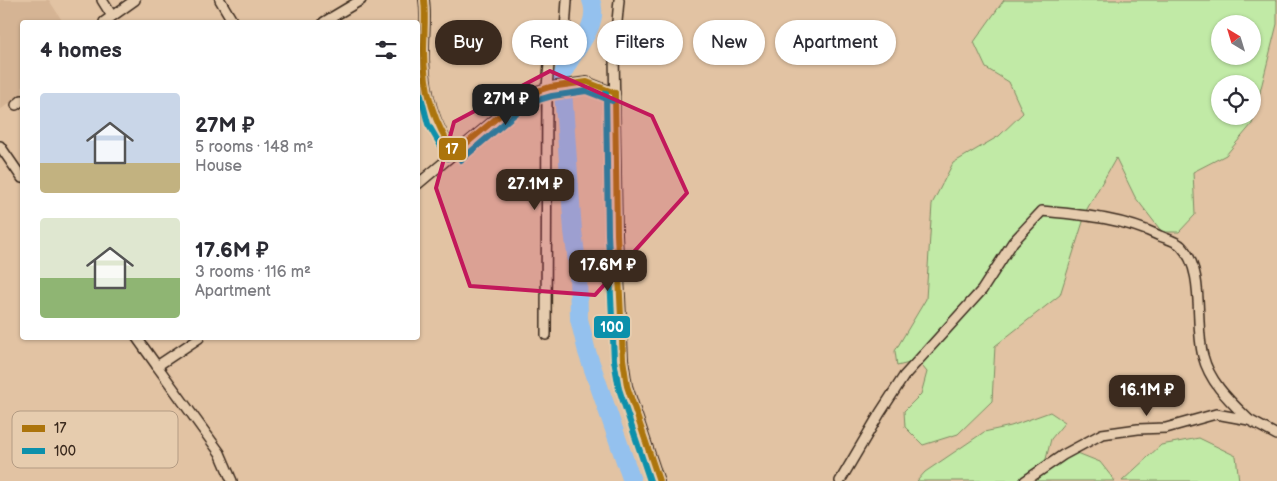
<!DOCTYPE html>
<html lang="en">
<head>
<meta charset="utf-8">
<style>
	body { margin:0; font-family:"Balsamiq Sans",sans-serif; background:#f2f2f3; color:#2b2b33; height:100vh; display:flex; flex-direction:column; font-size:19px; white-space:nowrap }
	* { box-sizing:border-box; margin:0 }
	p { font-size:16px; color:#7c7c81 }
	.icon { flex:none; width:28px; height:28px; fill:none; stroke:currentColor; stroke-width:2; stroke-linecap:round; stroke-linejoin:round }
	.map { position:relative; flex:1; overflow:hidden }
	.drawer { position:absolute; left:20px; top:20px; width:400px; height:320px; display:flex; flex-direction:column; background:#fff; border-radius:5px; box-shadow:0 1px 4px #0004 }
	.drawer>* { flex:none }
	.hud { position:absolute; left:435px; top:20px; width:475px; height:45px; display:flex; gap:10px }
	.needle { width:32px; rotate:322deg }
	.controls { position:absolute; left:1211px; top:15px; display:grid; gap:10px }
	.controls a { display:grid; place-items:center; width:50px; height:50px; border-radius:50%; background:#fff; box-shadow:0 1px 4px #0004; font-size:25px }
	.price { position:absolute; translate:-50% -42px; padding:0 11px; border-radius:10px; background:#3b2a1e; color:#fff; font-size:16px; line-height:32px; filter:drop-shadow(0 1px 2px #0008) }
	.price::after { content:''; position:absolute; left:50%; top:30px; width:15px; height:11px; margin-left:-8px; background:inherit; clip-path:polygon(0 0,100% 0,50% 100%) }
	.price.current { background:#222; color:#fff }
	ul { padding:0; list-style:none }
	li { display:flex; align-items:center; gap:15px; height:125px; padding:0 20px }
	li span { display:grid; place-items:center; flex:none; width:140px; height:100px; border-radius:5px; color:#555 }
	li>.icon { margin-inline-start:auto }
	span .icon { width:60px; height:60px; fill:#fffc; stroke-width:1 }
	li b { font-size:21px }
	h2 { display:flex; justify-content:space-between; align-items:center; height:60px; padding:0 20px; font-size:21px }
	.chip { padding:0 18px; border-radius:22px; background:#fff; box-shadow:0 1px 4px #0004; font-size:18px; line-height:45px }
	.chip.current { background:#3b2a1e; color:#fff }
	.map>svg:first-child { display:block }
	.built { fill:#d5b494 }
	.green { fill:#c1eaa6; stroke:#7e8a62; fill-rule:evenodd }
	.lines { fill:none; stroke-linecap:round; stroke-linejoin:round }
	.river { stroke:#94c1ee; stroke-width:18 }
	.minor-casing { stroke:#3b2a1e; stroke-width:12 }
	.minor { stroke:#e6ccae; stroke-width:9 }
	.bus-1-casing { stroke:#e6ccae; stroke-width:10 }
	.bus-2-casing { stroke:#e6ccae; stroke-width:10 }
	.bus-1 { stroke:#ac740c; stroke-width:6 }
	.bus-2 { stroke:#0c90ab; stroke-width:6 }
	.marked { fill:#c2185b; fill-opacity:0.2; stroke:#c2185b; stroke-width:4; stroke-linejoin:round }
	.key { fill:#e6ccae; stroke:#b39b83; stroke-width:1 }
	.key-label { font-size:14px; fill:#3b2a1e }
	.line-badge { stroke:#e6ccae; stroke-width:2 }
	.badge-label { font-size:14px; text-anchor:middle; font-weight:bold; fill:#fff }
</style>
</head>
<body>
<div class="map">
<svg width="1277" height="481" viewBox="0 0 1277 481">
	<rect width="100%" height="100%" fill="#e2c3a3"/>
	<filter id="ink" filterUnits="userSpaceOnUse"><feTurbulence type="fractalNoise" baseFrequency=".02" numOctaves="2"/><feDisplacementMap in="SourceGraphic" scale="10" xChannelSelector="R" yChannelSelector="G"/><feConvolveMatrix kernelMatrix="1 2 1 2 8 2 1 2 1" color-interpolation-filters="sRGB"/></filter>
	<g filter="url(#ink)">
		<path class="built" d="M0 0H49L63 22H22V94L0 110Z"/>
		<g class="green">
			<path d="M1004 0H1277V24L1252 124 1226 155 1193 172 1195 215 1179 232H1162L1135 197 1116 158 1087 209 1060 295 995 346 992 401 958 434 923 445 905 427 904 411 921 394 927 372 918 361 897 366 895 351 926 299 932 204 953 163 999 136 1023 113 1009 82 986 68 974 42ZM1220 24H1252V56H1220ZM1220 84H1252V116H1220Z"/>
			<path d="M1050 412 1065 422 1051 439 1042 475 1075 452 1100 462 1115 481H917L925 472 984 432 1011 426Z"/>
			<path d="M1199 438 1236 456 1239 481H1122L1161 445Z"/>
		</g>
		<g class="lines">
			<path class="river" d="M591 0C602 27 570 52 562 76L573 231 578 270 579 319 587 352 632 481"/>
			<defs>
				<g id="minor">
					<path d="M102 0 112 16"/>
					<path d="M220 0 233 22"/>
					<path d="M424 0C427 19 423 39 424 59 425 92 434 127 455 153"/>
					<path d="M619 0 614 54 617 234 623 359 627 386 659 481"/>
					<path d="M104 22 135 0"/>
					<path d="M324 22 361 0"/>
					<path d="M16 105 22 100"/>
					<path d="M0 146 22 178"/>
					<path d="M418 184 524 95 550 87 587 82 615 93"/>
					<path d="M546 335 547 87 549 64 565 30 567 0"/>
					<path d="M137 338 157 366 199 338"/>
					<path d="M157 366 220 453 232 481"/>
					<path d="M840 481 880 413 904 376 982 290 1013 242 1042 211C1084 215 1122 218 1160 236 1167 239 1176 241 1181 246 1206 271 1194 323 1203 356 1210 383 1230 401 1249 420"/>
					<path d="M1025 481 1063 455 1102 434 1138 429 1166 428 1216 414 1249 420 1277 435"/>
				</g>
			</defs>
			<use href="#minor" class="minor-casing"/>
			<use href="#minor" class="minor"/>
			<defs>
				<g id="bus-1">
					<path d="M424 0C426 17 424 34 424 51 424 88 433 123 455 153"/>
					<path d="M615 93 617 234 623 359 627 386 659 481"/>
					<path d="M455 153 524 95 550 87 587 82 615 93"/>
				</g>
				<g id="bus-2">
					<path d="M418 84 428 124 448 158"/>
					<path d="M606 93 608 234 614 360 619 389 650 481"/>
					<path d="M461 160 528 103 552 96 586 91 612 101"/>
				</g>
			</defs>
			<use href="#bus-1" class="bus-1-casing"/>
			<use href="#bus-2" class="bus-2-casing"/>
			<use href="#bus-1" class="bus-1"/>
			<use href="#bus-2" class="bus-2"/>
		</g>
	</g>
	<path class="marked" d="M550 71 652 116 687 193 595 295 470 286 436 188 454 122Z"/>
	<rect x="12" y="411" width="166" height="57" rx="8" class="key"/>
	<rect x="22" y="425" width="23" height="7" fill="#ac740c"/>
	<rect x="22" y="448" width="23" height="6" fill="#0c90ab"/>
	<g class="key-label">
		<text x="54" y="433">17</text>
		<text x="54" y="456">100</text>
	</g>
	<g class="line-badge">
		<rect x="438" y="137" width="29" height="24" rx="5" fill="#ac740c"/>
		<rect x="593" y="315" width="38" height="24" rx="5" fill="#0c90ab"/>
	</g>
	<g class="badge-label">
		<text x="452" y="154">17</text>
		<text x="612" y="332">100</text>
	</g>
</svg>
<div class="controls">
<a><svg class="needle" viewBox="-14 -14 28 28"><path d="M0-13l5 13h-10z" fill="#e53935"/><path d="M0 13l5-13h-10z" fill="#7c7c81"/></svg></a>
<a><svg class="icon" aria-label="locate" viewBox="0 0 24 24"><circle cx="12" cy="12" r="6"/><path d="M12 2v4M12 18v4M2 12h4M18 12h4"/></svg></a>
</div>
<b class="price current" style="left:506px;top:126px">27M ₽</b>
<b class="price" style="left:535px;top:211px">27.1M ₽</b>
<b class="price" style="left:608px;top:292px">17.6M ₽</b>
<b class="price" style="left:1147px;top:417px">16.1M ₽</b>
<div class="hud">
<a class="chip current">Buy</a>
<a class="chip">Rent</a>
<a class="chip">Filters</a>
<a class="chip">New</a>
<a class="chip">Apartment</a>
</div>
<section class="drawer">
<h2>4 homes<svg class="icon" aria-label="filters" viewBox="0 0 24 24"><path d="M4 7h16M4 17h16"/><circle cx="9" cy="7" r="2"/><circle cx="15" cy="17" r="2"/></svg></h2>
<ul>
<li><span style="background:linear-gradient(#c9d6e8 70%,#c2b280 0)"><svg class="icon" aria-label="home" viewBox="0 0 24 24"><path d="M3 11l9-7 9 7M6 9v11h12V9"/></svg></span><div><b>27M ₽</b><p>5 rooms · 148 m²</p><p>House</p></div></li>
<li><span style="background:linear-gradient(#dfe7d0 60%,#8fb573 0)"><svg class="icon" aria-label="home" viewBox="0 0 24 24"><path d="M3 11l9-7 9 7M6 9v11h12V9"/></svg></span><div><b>17.6M ₽</b><p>3 rooms · 116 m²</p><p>Apartment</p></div></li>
</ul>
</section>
</div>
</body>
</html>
